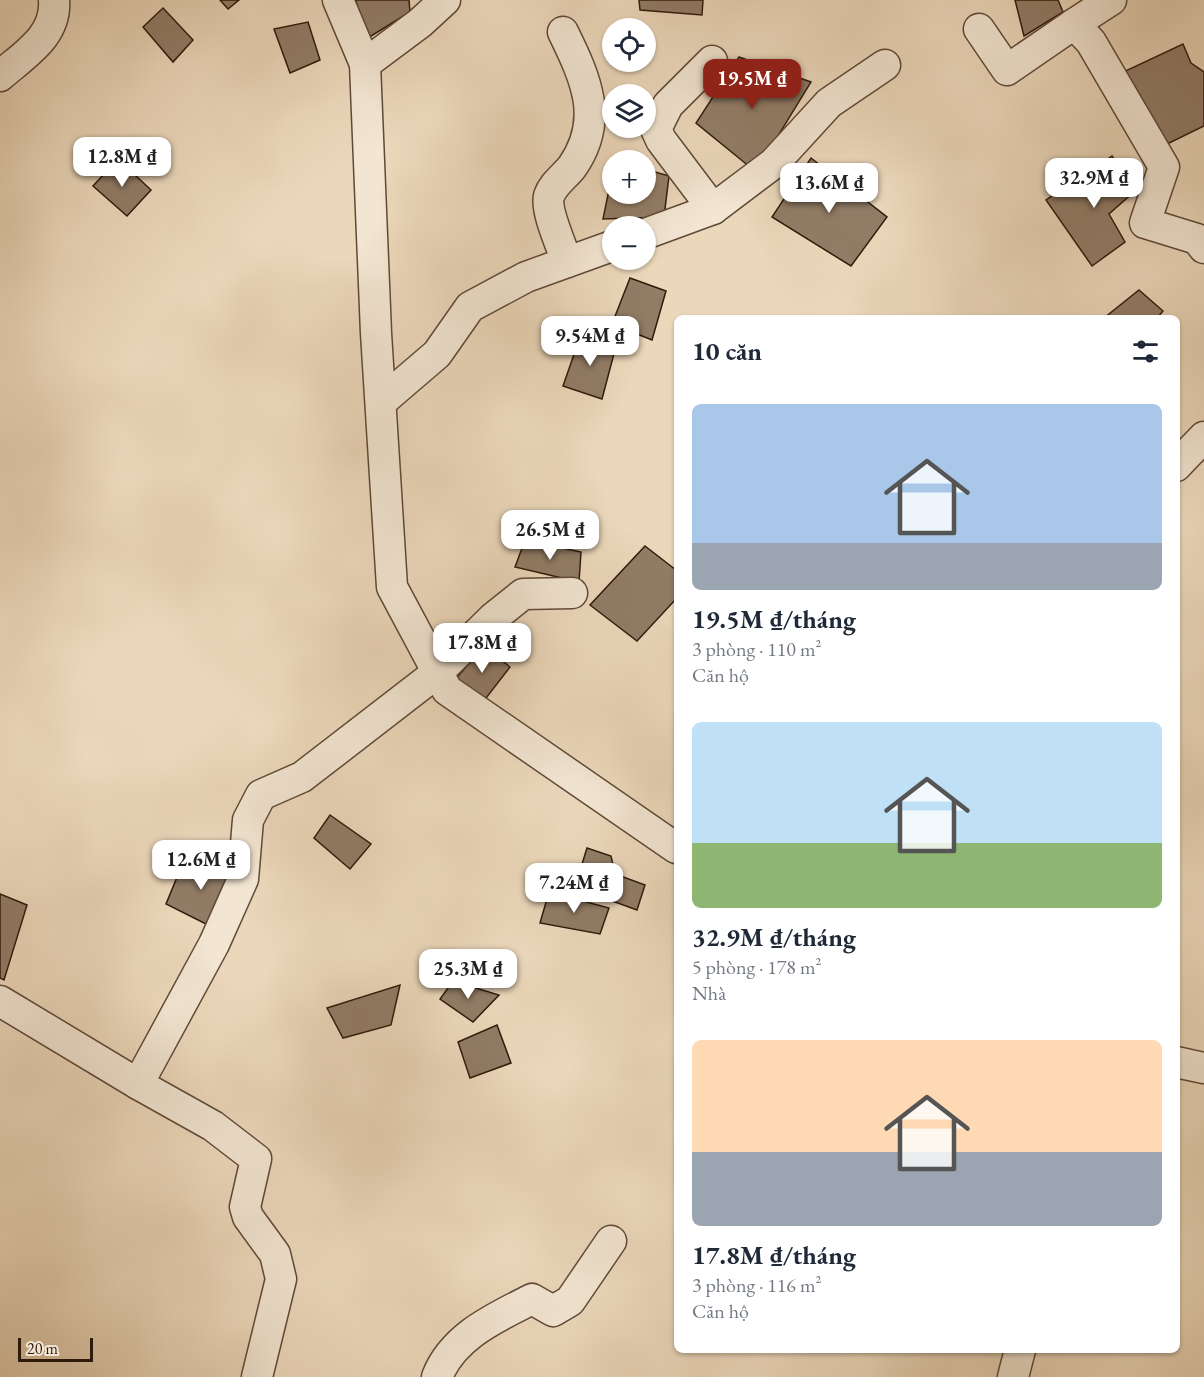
<!DOCTYPE html>
<html lang="vi">
<head>
<meta charset="utf-8">
<style>
	body { margin:0; font-family:"EB Garamond",serif; background:#f6f6f7; color:#1f2937; height:100vh; display:flex; flex-direction:column; font-size:22px; white-space:nowrap }
	* { box-sizing:border-box; margin:0 }
	p { font-size:20px; color:#747a83 }
	.icon { flex:none; width:33px; height:33px; fill:none; stroke:currentColor; stroke-width:2; stroke-linecap:round; stroke-linejoin:round }
	.map { position:relative; flex:1; overflow:hidden }
	.side { position:absolute; left:674px; top:315px; width:506px; height:1038px; display:flex; flex-direction:column; background:#fff; border-radius:9px; box-shadow:0 2px 4px #0004 }
	.side>* { flex:none }
	.fabs { position:absolute; left:602px; top:18px; display:grid; gap:12px }
	.fabs a { display:grid; place-items:center; width:54px; height:54px; border-radius:50%; background:#fff; box-shadow:0 2px 4px #0004; font-size:30px }
	.scale { position:absolute; left:18px; bottom:15px; width:75px; box-sizing:border-box; padding-left:6px; border:3px solid #301a0c; border-top:0; font-size:16px; line-height:21px; white-space:nowrap; color:#301a0c; -webkit-text-stroke:4px #f2e5d2; paint-order:stroke }
	.price { position:absolute; translate:-50% -51px; padding:0 14px; border-radius:12px; background:#fff; color:#222; font-size:20px; line-height:39px; filter:drop-shadow(0 2px 3px #0008) }
	.price::after { content:''; position:absolute; left:50%; top:36px; width:18px; height:14px; margin-left:-9px; background:inherit; clip-path:polygon(0 0,100% 0,50% 100%) }
	.price.on { background:#8f2418; color:#fff }
	ul { padding:0; list-style:none }
	li { display:grid; align-content:center; gap:12px; height:318px; padding:0 18px }
	li span { display:grid; place-items:center; height:186px; border-radius:9px; color:#555 }
	li>.icon { margin-inline-start:auto }
	span .icon { width:108px; height:108px; fill:#fffc; stroke-width:1 }
	li b { font-size:26px }
	h2 { display:flex; justify-content:space-between; align-items:center; height:72px; padding:0 18px; font-size:26px }
	.map>svg:first-child { display:block }
	.building { fill:#917c66; stroke:#301a0c; stroke-width:1.5 }
	.lines { fill:none; stroke-linecap:round; stroke-linejoin:round }
	.minor-casing { stroke:#5f4938; stroke-width:33 }
	.minor { stroke:#f2e5d2; stroke-width:30 }
</style>
</head>
<body>
<div class="map">
<svg width="1204" height="1377" viewBox="0 0 1204 1377">
	<rect width="100%" height="100%" fill="#ebd7ba"/>
	<filter id="stains"><feTurbulence type="fractalNoise" baseFrequency=".00333" numOctaves="4"/><feColorMatrix values="0 0 0 0 .2 0 0 0 0 .09 0 0 0 0 .02 0 0 0 .5 -.17"/></filter>
	<radialGradient id="worn" r=".72"><stop offset=".6" stop-color="#630" stop-opacity="0"/><stop offset="1" stop-color="#630" stop-opacity=".3"/></radialGradient>
	<g class="building">
		<path d="M220 0H239L228 9Z"/>
		<path d="M356 0H409L410 12 363 41Z"/>
		<path d="M639 0H703L702 15 640 10Z"/>
		<path d="M1015 0H1058L1063 12 1024 36Z"/>
		<path d="M163 8 193 40 173 62 143 27Z"/>
		<path d="M308 22 320 60 290 73 274 29Z"/>
		<path d="M1183 44 1191 63 1204 72V126L1161 147 1119 74Z"/>
		<path d="M739 57 811 82 756 172 696 123Z"/>
		<path d="M1112 156 1135 191 1109 214 1125 242 1092 266 1046 200Z"/>
		<path d="M811 158 887 217 851 266 772 217Z"/>
		<path d="M118 159 151 190 127 216 93 186Z"/>
		<path d="M645 169 669 176 664 217 603 219 612 175V194H645Z"/>
		<path d="M630 278 666 291 652 340 612 324Z"/>
		<path d="M1139 290 1163 311 1157 318H1104Z"/>
		<path d="M580 337 616 346 602 399 563 386Z"/>
		<path d="M525 540 581 552 579 582 515 567Z"/>
		<path d="M645 546 676 570V599L637 641 590 605Z"/>
		<path d="M484 646 510 667 483 702 454 681Z"/>
		<path d="M330 815 371 844 350 869 314 838Z"/>
		<path d="M587 848 611 856 615 874 645 885 637 910 604 898 573 893Z"/>
		<path d="M187 853 237 880 212 927 166 904Z"/>
		<path d="M549 892 609 908 600 934 540 923Z"/>
		<path d="M0 894 27 905 4 980 0 978Z"/>
		<path d="M453 981 499 995 473 1022 440 999Z"/>
		<path d="M400 985 391 1025 343 1038 327 1008Z"/>
		<path d="M497 1025 511 1063 470 1078 458 1042Z"/>
	</g>
	<g class="lines">
		<defs>
			<g id="minor">
				<path d="M338 0 365 64 376 333 392 587 447 690 676 848"/>
				<path d="M1074 24 1111 0"/>
				<path d="M979 29 1007 70 1074 24 1091 42 1164 167 1145 223 1197 239 1204 248"/>
				<path d="M563 32C586 79 605 120 572 167 565 176 553 184 549 196 545 210 562 247 567 262"/>
				<path d="M712 61 668 105 656 129 661 140 713 209"/>
				<path d="M365 64 420 23 445 0"/>
				<path d="M0 76C24 55 57 36 54 0"/>
				<path d="M645 234 713 209 774 163 829 103 885 65"/>
				<path d="M381 402 437 354 470 307 526 277 612 246"/>
				<path d="M1176 466 1204 437"/>
				<path d="M0 1001 138 1084"/>
				<path d="M1176 1062 1204 1068"/>
				<path d="M257 1377 281 1279 275 1254 248 1217 245 1207 256 1159 213 1126 138 1084 214 944 243 879 248 820 261 795 302 777 438 672 493 618 523 594 572 593"/>
				<path d="M437 1377C453 1336 495 1318 532 1299L553 1311 570 1301 611 1241"/>
				<path d="M1013 1377 1020 1350"/>
			</g>
		</defs>
		<use href="#minor" class="minor-casing"/>
		<use href="#minor" class="minor"/>
	</g>
	<rect width="100%" height="100%" filter="url(#stains)"/>
	<rect width="100%" height="100%" fill="url(#worn)"/>
</svg>
<div class="fabs">
<a><svg class="icon" aria-label="locate" viewBox="0 0 24 24"><circle cx="12" cy="12" r="6"/><path d="M12 2v4M12 18v4M2 12h4M18 12h4"/></svg></a>
<a><svg class="icon" aria-label="layers" viewBox="0 0 24 24"><path d="M12 4l9 5-9 5-9-5zM3 14l9 5 9-5"/></svg></a>
<a>+</a>
<a>−</a>
</div>
<div class="scale">20 m</div>
<b class="price on" style="left:752px;top:110px">19.5M ₫</b>
<b class="price" style="left:122px;top:188px">12.8M ₫</b>
<b class="price" style="left:1094px;top:209px">32.9M ₫</b>
<b class="price" style="left:829px;top:214px">13.6M ₫</b>
<b class="price" style="left:590px;top:367px">9.54M ₫</b>
<b class="price" style="left:550px;top:561px">26.5M ₫</b>
<b class="price" style="left:482px;top:674px">17.8M ₫</b>
<b class="price" style="left:201px;top:891px">12.6M ₫</b>
<b class="price" style="left:574px;top:914px">7.24M ₫</b>
<b class="price" style="left:468px;top:1000px">25.3M ₫</b>
<section class="side">
<h2>10 căn<svg class="icon" aria-label="filters" viewBox="0 0 24 24"><path d="M4 7h16M4 17h16"/><circle cx="9" cy="7" r="2"/><circle cx="15" cy="17" r="2"/></svg></h2>
<ul>
<li><span style="background:linear-gradient(#a9c7e8 75%,#9aa5b1 0)"><svg class="icon" aria-label="home" viewBox="0 0 24 24"><path d="M3 11l9-7 9 7M6 9v11h12V9"/></svg></span><div><b>19.5M ₫/tháng</b><p>3 phòng · 110 m²</p><p>Căn hộ</p></div></li>
<li><span style="background:linear-gradient(#bfe0f5 65%,#8fb573 0)"><svg class="icon" aria-label="home" viewBox="0 0 24 24"><path d="M3 11l9-7 9 7M6 9v11h12V9"/></svg></span><div><b>32.9M ₫/tháng</b><p>5 phòng · 178 m²</p><p>Nhà</p></div></li>
<li><span style="background:linear-gradient(#ffd9b3 60%,#9aa5b1 0)"><svg class="icon" aria-label="home" viewBox="0 0 24 24"><path d="M3 11l9-7 9 7M6 9v11h12V9"/></svg></span><div><b>17.8M ₫/tháng</b><p>3 phòng · 116 m²</p><p>Căn hộ</p></div></li>
</ul>
</section>
</div>
</body>
</html>
